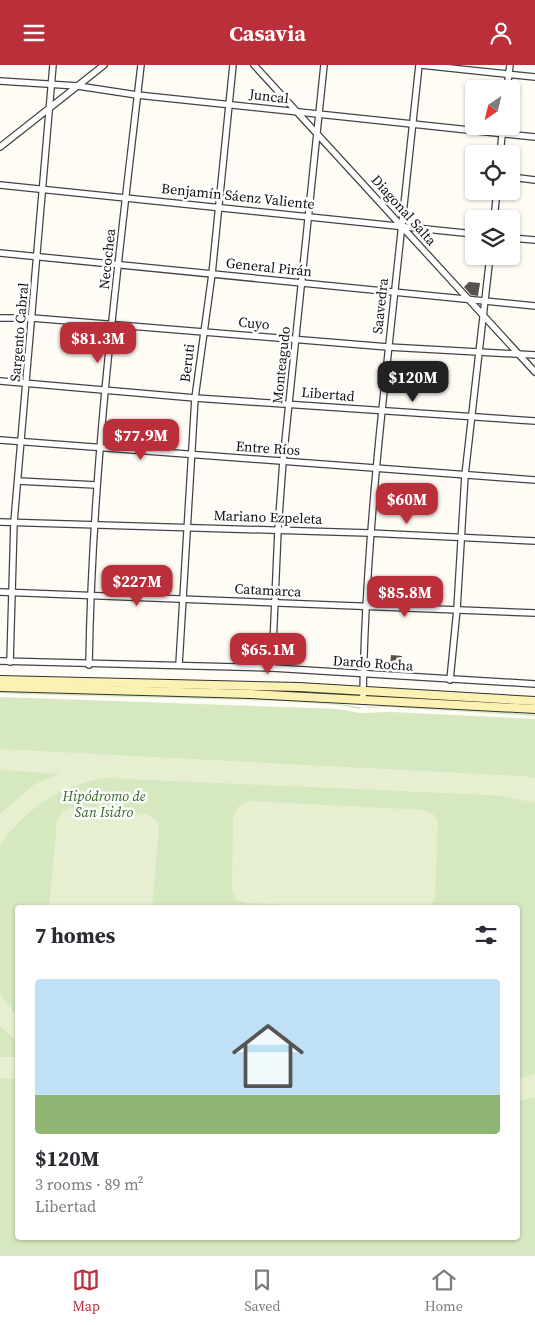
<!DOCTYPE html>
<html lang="en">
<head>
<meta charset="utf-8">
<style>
	body { margin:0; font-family:"Source Serif 4",serif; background:#f7f7f7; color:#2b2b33; height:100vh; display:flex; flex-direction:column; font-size:19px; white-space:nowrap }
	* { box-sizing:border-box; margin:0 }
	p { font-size:16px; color:#7c7c81 }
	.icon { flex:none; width:28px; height:28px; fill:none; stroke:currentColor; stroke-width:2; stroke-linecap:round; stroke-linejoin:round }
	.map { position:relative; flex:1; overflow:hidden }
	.side { position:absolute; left:15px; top:840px; width:505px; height:335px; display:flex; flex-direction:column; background:#fff; border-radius:5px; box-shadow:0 1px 4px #0004 }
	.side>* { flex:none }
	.needle { width:32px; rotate:215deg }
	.buttons { position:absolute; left:465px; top:15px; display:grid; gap:10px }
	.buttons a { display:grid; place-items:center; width:55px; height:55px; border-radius:5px; background:#fff; box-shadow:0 1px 4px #0004; font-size:25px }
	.price { position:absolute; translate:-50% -42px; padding:0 11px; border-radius:10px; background:#ba2f39; color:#fff; font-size:16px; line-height:32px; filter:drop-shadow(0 1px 2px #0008) }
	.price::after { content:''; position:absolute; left:50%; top:30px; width:15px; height:11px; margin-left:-8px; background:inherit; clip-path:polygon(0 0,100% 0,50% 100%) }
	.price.on { background:#222; color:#fff }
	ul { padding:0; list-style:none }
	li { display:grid; align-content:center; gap:10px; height:265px; padding:0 20px }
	li span { display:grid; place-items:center; height:155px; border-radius:5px; color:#555 }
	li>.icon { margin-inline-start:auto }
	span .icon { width:90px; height:90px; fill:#fffc; stroke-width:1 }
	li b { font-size:21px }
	h2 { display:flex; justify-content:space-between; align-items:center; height:60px; padding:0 20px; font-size:21px }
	header { display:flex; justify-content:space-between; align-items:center; height:65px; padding:0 20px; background:#ba2f39; color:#fff; font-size:22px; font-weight:700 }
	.dock { display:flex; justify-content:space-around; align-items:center; height:70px; border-top:1px solid #e1e1e2; background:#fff; font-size:14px; color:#7c7c81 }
	.dock a { display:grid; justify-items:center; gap:2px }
	.dock .on { color:#ba2f39 }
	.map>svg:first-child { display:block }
	.green { fill:#d5e8bf; fill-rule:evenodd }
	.pitch { fill:#e6f0d0 }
	.building { fill:#59514d }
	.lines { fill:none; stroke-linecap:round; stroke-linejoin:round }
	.minor-casing { stroke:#434343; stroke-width:8 }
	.secondary-casing { stroke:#323232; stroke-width:10 }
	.minor { stroke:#fff; stroke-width:5.5 }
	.secondary { stroke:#faf1b3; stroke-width:8 }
	.labels { text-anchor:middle; stroke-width:5; stroke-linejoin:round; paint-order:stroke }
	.street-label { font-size:14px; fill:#101010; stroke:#fff }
	.park-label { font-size:14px; font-style:italic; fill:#336623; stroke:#fff }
</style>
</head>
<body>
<header><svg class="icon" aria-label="menu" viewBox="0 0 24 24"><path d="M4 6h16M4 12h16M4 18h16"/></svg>Casavia<svg class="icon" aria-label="person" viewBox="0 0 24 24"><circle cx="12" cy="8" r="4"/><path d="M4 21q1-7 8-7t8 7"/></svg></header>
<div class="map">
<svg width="535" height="1190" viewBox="0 0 535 1190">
	<rect width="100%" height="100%" fill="#fefcf4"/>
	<g class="green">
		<path d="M0 626 248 633 339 639 361 642 359 644 338 640 281 636 17 629 0 628Z"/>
		<path d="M0 632 338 644 360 648 392 647 535 654V1190H0ZM18 842H518V1172H18Z"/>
		<path d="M390 641 535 649V651L389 642 367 643V642Z"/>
	</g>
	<g class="pitch">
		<path d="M0 684 522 711 535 713V738L508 732 488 730 105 713C61 720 26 743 0 780V749L35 719 60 709 0 705Z"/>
		<path d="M248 736 424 745 433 749 438 757 435 835 428 842H333L246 838 236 834 232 826 233 752 238 742Z"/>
		<path d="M70 743 147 749 156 755 159 764 152 842H49L57 756 62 747Z"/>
		<path d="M0 929 17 951V977L0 961Z"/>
		<path d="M0 992H17V1014L0 1013Z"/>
		<path d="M535 1009V1032L518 1036V1014Z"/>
	</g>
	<g class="building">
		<path d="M469 217 480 218 478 231 471 230 464 222Z"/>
		<path d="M391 590 402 591 400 606 382 605V599L390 600Z"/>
	</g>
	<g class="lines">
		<defs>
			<g id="minor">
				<path d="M254 0 535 307"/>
				<path d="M421 0 535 12"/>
				<path d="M0 16 78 21 137 30 535 72"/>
				<path d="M507 24 510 0"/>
				<path d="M0 82 104 0"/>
				<path d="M500 89 503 61"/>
				<path d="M511 112 535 115"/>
				<path d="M0 120 474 169"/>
				<path d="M494 154 497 126"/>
				<path d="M511 173 535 175"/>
				<path d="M0 188 535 241"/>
				<path d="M0 253H32L388 282 535 290"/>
				<path d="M0 316 195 333 535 356"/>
				<path d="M0 375 535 415"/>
				<path d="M18 416 96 420"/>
				<path d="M0 457 369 468 535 476"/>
				<path d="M0 527 535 548"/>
				<path d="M0 596 272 603 535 619"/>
				<path d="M10 597 14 457 53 0"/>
				<path d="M89 600C92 399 118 200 141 0"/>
				<path d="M179 600 195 333 212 209 233 0"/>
				<path d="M272 603 278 465 283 396 324 0"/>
				<path d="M450 615 457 544 465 410 490 191"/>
				<path d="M363 635C364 538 372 442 382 345 394 230 407 115 419 0"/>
			</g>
			<g id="secondary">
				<path d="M0 615 299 622 535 636"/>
				<path d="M0 622 251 629 535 644"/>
			</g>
		</defs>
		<use href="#minor" class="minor-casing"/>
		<use href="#secondary" class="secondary-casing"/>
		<use href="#minor" class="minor"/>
		<use href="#secondary" class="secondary"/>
	</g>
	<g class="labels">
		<g class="street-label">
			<text transform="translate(269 31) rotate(7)" y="5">Juncal</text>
			<text transform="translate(238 131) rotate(6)" y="5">Benjamín Sáenz Valiente</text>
			<text transform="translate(404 145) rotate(48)" y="5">Diagonal Salta</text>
			<text transform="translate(107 194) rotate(-84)" y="5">Necochea</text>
			<text transform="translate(269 202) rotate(6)" y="5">General Pirán</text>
			<text transform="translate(380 241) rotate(-84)" y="5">Saavedra</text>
			<text transform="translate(254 258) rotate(5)" y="5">Cuyo</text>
			<text transform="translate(19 267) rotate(-85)" y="5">Sargento Cabral</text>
			<text transform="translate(187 298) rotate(-83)" y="5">Beruti</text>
			<text transform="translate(281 300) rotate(-84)" y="5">Monteagudo</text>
			<text transform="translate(328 329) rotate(5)" y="5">Libertad</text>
			<text transform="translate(268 383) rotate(4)" y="5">Entre Ríos</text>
			<text transform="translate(268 452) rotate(2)" y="5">Mariano Ezpeleta</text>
			<text transform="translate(268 525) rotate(3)" y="5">Catamarca</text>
			<text transform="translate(373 598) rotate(4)" y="5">Dardo Rocha</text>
		</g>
		<g class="park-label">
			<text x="104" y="736">Hipódromo de<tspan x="104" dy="16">San Isidro</tspan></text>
		</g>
	</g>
</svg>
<div class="buttons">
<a><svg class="needle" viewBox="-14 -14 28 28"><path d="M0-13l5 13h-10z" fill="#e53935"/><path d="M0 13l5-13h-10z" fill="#7c7c81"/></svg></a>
<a><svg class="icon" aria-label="locate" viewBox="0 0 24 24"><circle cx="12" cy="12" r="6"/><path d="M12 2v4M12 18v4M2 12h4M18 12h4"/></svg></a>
<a><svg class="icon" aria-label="layers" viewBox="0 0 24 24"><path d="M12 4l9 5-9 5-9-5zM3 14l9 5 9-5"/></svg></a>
</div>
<b class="price" style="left:98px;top:299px">$81.3M</b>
<b class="price on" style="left:413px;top:338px">$120M</b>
<b class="price" style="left:141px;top:396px">$77.9M</b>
<b class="price" style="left:407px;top:460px">$60M</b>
<b class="price" style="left:137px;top:542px">$227M</b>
<b class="price" style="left:405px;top:553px">$85.8M</b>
<b class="price" style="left:268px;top:610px">$65.1M</b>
<section class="side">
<h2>7 homes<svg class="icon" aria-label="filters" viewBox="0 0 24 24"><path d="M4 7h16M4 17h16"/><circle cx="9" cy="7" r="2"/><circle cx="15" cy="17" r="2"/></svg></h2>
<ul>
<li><span style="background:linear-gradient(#bfe0f5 75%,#8fb573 0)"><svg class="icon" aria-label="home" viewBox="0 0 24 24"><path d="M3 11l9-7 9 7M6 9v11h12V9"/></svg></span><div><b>$120M</b><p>3 rooms · 89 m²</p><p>Libertad</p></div></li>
</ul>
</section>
</div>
<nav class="dock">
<a class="on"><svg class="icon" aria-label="map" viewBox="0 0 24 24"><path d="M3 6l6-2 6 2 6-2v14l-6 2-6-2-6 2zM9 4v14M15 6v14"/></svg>Map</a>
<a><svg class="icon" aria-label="saved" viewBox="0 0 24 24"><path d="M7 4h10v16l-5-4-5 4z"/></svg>Saved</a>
<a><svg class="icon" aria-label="home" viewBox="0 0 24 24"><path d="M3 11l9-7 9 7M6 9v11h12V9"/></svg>Home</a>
</nav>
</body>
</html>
